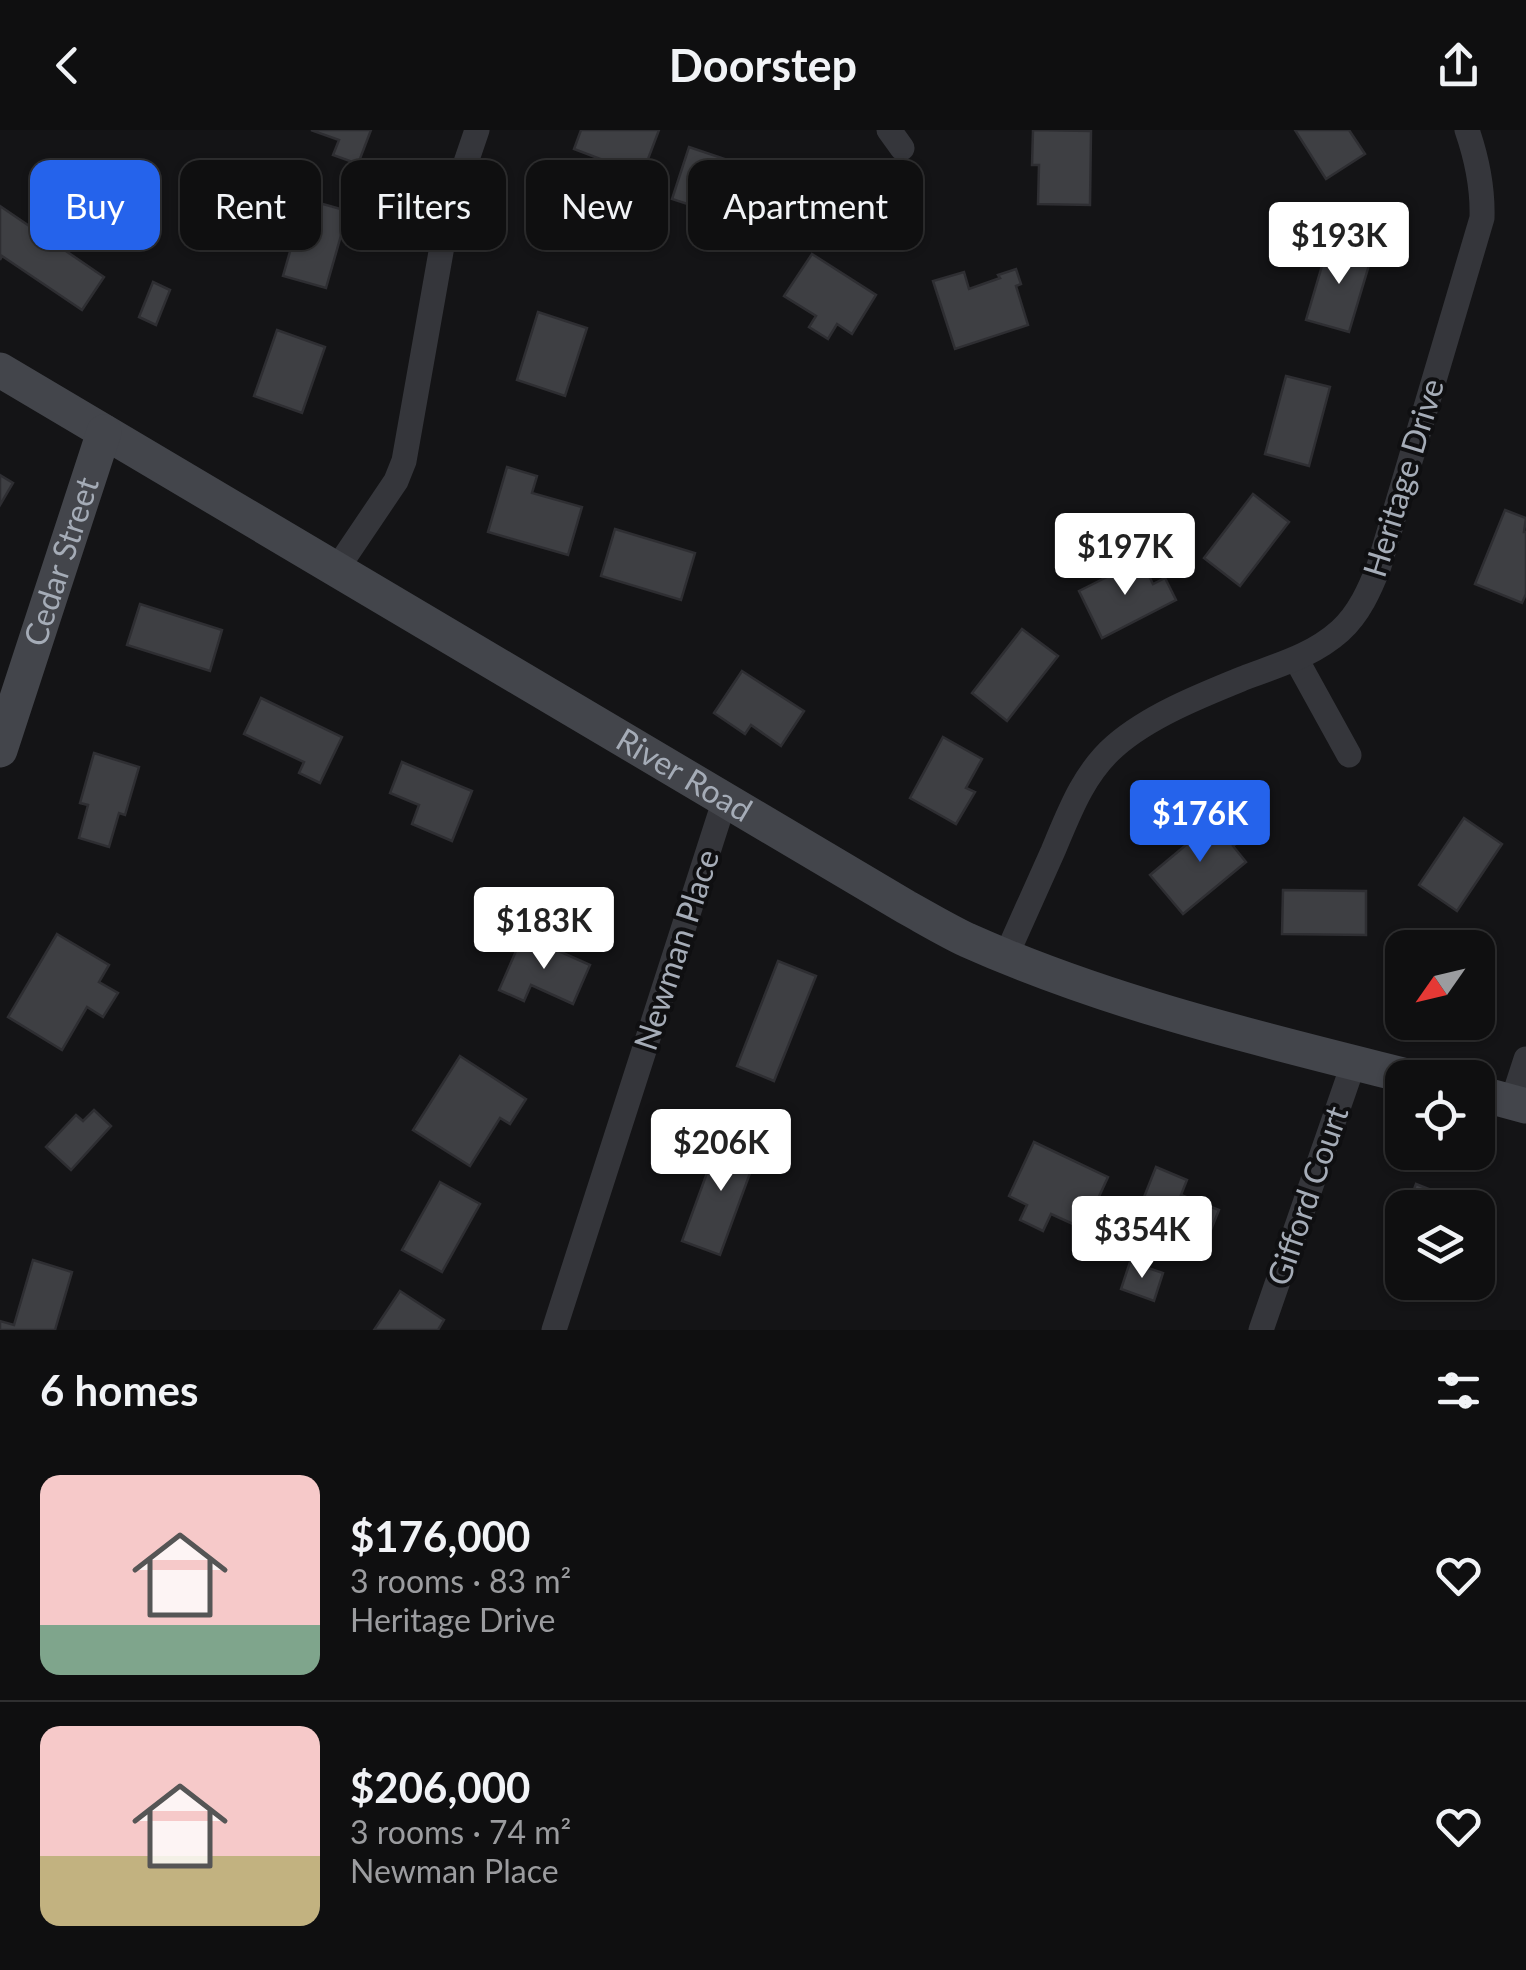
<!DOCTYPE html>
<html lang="en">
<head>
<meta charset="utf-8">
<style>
	body { margin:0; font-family:Lato,sans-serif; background:#1d1d1e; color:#f1f3f6; height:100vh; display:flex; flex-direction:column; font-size:38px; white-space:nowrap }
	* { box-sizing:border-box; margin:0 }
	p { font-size:32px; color:#9b9c9f }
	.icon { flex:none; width:55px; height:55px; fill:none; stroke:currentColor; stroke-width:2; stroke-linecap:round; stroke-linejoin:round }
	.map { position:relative; height:1200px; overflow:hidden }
	.sheet { display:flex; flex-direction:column; background:#0f0f10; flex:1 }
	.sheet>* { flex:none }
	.hud { position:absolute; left:30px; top:30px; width:1000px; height:90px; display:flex; gap:20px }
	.needle { width:65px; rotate:236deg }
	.tools { position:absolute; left:1385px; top:800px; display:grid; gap:20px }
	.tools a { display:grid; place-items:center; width:110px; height:110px; border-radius:20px; background:#0f0f10; box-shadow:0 2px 8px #0004,0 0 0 2px #2f2f30; font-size:50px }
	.price { position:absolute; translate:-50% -85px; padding:0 22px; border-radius:10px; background:#fff; color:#222; font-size:32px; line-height:65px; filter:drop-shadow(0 2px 5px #0008) }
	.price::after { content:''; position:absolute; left:50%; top:60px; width:30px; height:22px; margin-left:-15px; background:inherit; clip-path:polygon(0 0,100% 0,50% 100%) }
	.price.active { background:#2563eb; color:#fff }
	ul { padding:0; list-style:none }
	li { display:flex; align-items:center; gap:30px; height:250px; padding:0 40px }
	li+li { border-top:2px solid #2f2f30 }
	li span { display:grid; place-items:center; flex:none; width:280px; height:200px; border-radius:20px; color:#555 }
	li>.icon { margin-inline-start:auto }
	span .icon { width:120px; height:120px; fill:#fffc; stroke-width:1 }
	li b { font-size:42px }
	h2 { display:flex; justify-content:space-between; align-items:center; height:120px; padding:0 40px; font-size:42px }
	.pill { padding:0 35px; border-radius:20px; background:#0f0f10; box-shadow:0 2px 8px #0004,0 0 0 2px #2f2f30; font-size:35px; line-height:90px }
	.pill.active { background:#2563eb; color:#fff }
	header { display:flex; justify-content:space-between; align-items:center; height:130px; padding:0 40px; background:#0f0f10; font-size:45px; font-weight:700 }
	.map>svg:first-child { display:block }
	.building { fill:#3e3f43; stroke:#2e2e32; stroke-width:2.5 }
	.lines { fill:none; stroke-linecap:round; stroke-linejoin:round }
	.street { stroke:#35363b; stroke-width:25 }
	.secondary { stroke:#43454b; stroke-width:35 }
	.labels { text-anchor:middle; stroke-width:8; stroke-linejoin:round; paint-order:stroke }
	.street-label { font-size:32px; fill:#a5acb7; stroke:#0f0f11 }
</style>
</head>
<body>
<header><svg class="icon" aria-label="back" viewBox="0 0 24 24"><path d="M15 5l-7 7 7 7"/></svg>Doorstep<svg class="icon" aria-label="share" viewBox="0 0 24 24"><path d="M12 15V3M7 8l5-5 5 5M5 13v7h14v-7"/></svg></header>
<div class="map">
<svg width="1526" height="1200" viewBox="0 0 1526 1200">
	<rect width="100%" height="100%" fill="#141416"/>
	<g class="building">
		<path d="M311 0H371L358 34 333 25 339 10Z"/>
		<path d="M581 0H659L642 45 574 19Z"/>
		<path d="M1033 0 1091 1 1090 75 1038 74 1039 35H1032Z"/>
		<path d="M1295 0H1349L1365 24 1326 49Z"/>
		<path d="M689 17 775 46 758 97 672 69Z"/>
		<path d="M305 69 348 81 326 158 283 146Z"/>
		<path d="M0 76 104 147 82 180 2 126 0 130Z"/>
		<path d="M1329 112 1372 125 1349 202 1306 190Z"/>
		<path d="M812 124 876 165 852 204 837 194 828 209 809 197 816 186 784 166Z"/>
		<path d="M1016 139 1021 154 1016 156 1028 195 955 219 933 151 964 142 969 159 1000 148 998 145Z"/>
		<path d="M153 152 170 160 156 195 139 187Z"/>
		<path d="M538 182 587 198 565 266 517 250Z"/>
		<path d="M277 200 325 217 302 283 254 266Z"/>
		<path d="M1286 246 1330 257 1309 336 1265 324Z"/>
		<path d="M507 337 537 346 532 363 582 377 568 425 488 402Z"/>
		<path d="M0 345 13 353 0 375Z"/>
		<path d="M1253 364 1289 392 1240 456 1204 428Z"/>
		<path d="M1505 380 1526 388 1524 402H1526V464L1522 473 1475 454Z"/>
		<path d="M615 399 695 423 681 470 601 446Z"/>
		<path d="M1141 430 1153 454 1165 448 1176 470 1102 508 1079 461Z"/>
		<path d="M140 474 222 500 210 541 127 515Z"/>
		<path d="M1022 499 1058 526 1007 591 972 563Z"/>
		<path d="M742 541 804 581 781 616 751 595 745 604 714 583Z"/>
		<path d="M261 568 342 607 320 653 299 643 304 632 244 604Z"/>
		<path d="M943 607 982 629 966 658 975 662 956 694 910 668Z"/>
		<path d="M94 623 139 637 125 685 119 683 109 717 79 708 88 675 80 673Z"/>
		<path d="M402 632 472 661 452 711 412 694 419 675 390 663Z"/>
		<path d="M1222 685 1242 709 1233 716 1246 732 1183 784 1150 745Z"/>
		<path d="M1464 688 1502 714 1457 781 1419 755Z"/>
		<path d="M1283 760 1366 761V805L1282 804Z"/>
		<path d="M57 804 109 835 99 852 118 863 103 887 87 877 62 920 8 887Z"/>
		<path d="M523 805 590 835 573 874 531 855 524 871 499 860Z"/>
		<path d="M778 831 816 846 774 951 737 936Z"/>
		<path d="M460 926 526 969 510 994 500 988 470 1036 413 1000Z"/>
		<path d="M94 980 111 996 71 1040 46 1017 76 985 83 991Z"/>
		<path d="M722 1002 760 1016 720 1125 682 1111Z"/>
		<path d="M1034 1012 1108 1047 1084 1099 1051 1084 1043 1101 1020 1090 1027 1075 1009 1066Z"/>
		<path d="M1156 1037 1187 1050 1181 1065 1219 1080 1204 1117 1167 1103 1161 1118 1129 1105Z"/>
		<path d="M440 1052 480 1074 442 1142 402 1120Z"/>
		<path d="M1416 1054 1459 1071 1456 1078H1407Z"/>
		<path d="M1402 1111V1152H1428L1421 1170 1386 1155Z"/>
		<path d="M33 1130 72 1142 55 1200H0V1191L14 1195Z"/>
		<path d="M1130 1132 1163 1143 1154 1171 1121 1159Z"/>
		<path d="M400 1161 444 1190 438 1200H374Z"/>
	</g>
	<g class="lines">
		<g class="street">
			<path d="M889 0 902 18"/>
			<path d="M336 440 396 351 404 331 447 88 477 0"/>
			<path d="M1296 529 1349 625"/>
			<path d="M1006 826C1022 791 1037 756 1053 721 1069 683 1083 644 1115 616 1149 586 1202 565 1244 548 1278 535 1312 526 1340 501 1359 484 1370 459 1379 436L1482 88C1483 56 1477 29 1467 0"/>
			<path d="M1512 972 1526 929"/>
			<path d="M554 1200 725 669"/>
			<path d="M1261 1200 1354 932"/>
		</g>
		<g class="secondary">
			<path id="s1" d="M0 240 906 777C926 788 946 800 967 810 1110 874 1264 910 1415 948"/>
			<path id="s2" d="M0 620 104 302"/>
			<path d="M1478 963 1526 976"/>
		</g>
	</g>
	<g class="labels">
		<g class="street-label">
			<text transform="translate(1404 348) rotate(-73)" y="11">Heritage Drive</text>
			<text dy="11" stroke="none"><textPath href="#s2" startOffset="198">Cedar Street</textPath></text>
			<text dy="11" stroke="none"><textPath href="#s1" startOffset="795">River Road</textPath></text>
			<text transform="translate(677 820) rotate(-72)" y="11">Newman Place</text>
			<text transform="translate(1308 1066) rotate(-71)" y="11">Gifford Court</text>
		</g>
	</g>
</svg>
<div class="tools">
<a><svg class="needle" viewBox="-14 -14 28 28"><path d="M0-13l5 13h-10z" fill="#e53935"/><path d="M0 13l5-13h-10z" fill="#9b9c9f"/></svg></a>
<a><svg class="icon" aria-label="locate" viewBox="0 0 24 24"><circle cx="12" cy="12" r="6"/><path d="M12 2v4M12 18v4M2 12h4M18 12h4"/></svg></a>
<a><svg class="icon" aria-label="layers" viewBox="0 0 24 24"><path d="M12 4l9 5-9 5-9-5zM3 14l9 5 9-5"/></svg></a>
</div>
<b class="price" style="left:1339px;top:157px">$193K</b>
<b class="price" style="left:1125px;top:468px">$197K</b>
<b class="price active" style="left:1200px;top:735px">$176K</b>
<b class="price" style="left:544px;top:842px">$183K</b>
<b class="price" style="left:721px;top:1064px">$206K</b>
<b class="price" style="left:1142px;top:1151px">$354K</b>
<div class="hud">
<a class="pill active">Buy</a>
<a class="pill">Rent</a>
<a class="pill">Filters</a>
<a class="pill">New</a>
<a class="pill">Apartment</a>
</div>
</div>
<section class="sheet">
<h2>6 homes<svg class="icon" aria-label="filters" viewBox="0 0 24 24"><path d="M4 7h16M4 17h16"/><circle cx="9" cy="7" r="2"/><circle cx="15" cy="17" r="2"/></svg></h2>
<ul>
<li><span style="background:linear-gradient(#f6c9c9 75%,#7fa58c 0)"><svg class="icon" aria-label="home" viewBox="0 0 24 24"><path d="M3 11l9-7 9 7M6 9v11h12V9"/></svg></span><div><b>$176,000</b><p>3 rooms · 83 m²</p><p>Heritage Drive</p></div><svg class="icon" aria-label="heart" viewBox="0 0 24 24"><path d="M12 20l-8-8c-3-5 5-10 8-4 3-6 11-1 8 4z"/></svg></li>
<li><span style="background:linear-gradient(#f6c9c9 65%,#c2b280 0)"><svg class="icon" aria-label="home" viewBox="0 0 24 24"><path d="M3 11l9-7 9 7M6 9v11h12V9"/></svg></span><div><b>$206,000</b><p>3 rooms · 74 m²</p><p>Newman Place</p></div><svg class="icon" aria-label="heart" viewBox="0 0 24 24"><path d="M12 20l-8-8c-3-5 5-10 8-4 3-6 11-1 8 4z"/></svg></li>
</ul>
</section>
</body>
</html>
